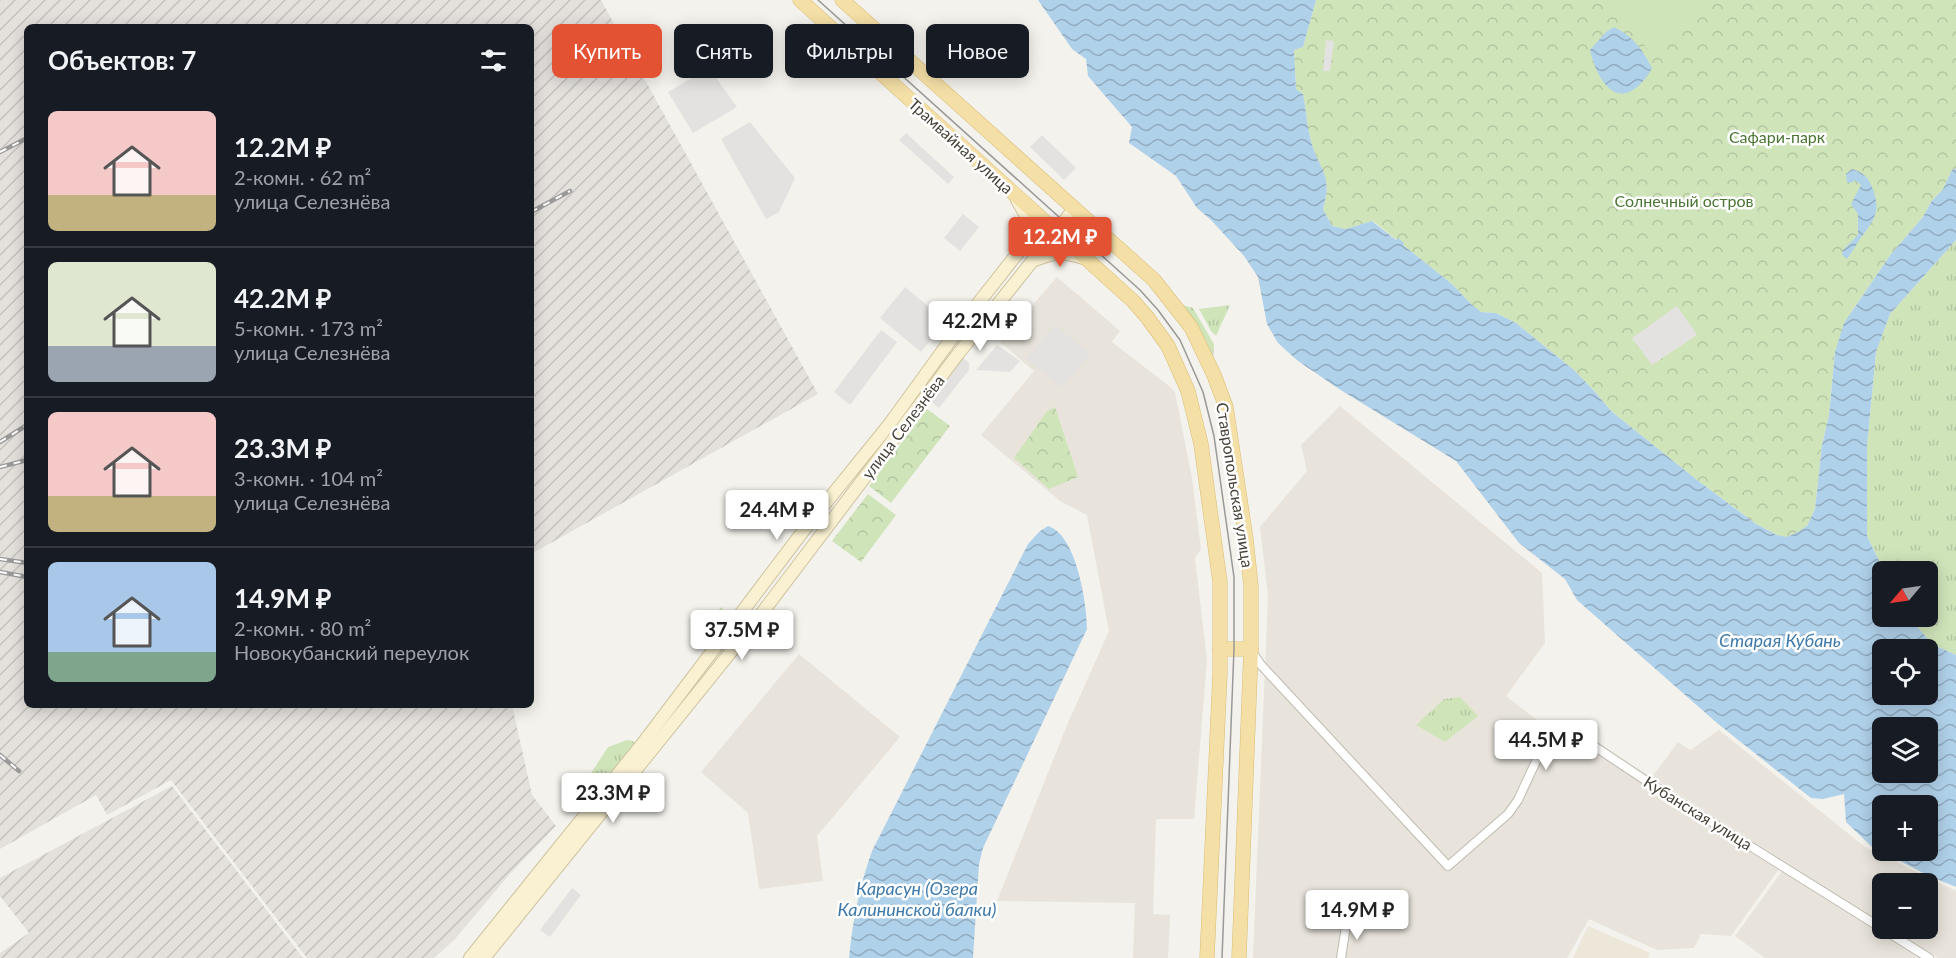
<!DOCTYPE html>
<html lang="ru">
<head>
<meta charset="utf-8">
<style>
	body { margin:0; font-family:Lato,sans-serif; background:#242831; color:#f1f3f6; height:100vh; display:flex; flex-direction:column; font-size:22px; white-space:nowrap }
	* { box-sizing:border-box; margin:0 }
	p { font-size:20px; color:#9ea1a6 }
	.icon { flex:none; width:33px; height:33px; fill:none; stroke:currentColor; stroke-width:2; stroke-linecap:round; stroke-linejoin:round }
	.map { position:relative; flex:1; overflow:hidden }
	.panel { position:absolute; left:24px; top:24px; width:510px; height:684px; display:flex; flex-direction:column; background:#171b24; border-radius:9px; box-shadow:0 3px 15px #0003 }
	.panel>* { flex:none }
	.guide { position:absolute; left:552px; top:24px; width:570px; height:54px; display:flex; gap:12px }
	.needle { width:39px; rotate:241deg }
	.controls { position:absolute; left:1872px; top:561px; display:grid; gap:12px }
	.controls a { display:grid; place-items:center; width:66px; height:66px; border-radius:9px; background:#171b24; box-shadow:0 3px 15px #0003; font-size:30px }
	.price { position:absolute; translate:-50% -51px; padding:0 14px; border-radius:6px; background:#fff; color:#222; font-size:20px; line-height:39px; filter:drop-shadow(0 2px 3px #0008) }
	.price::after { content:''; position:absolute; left:50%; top:36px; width:18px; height:14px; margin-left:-9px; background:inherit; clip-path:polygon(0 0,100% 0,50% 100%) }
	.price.active { background:#e45234; color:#fff }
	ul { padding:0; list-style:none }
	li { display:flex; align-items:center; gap:18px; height:150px; padding:0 24px }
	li+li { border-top:2px solid #363941 }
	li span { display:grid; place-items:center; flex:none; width:168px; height:120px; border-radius:9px; color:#555 }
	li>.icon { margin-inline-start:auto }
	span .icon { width:72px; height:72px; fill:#fffc; stroke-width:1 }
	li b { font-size:26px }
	h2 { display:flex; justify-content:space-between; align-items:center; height:72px; padding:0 24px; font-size:26px }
	.chip { padding:0 21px; border-radius:9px; background:#171b24; box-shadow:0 3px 15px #0003; font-size:21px; line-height:54px }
	.chip.active { background:#e45234; color:#fff }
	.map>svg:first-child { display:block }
	.residential { fill:#e8e4db }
	.industrial { fill:url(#industrial-furrows) }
	.education { fill:#ece7d8 }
	.grass { fill:url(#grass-tufts) }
	.forest { fill:url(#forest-crowns) }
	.pitch { fill:#d0e4ba }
	.parking { fill:#e4e2e0 }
	.water { fill:url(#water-waves); fill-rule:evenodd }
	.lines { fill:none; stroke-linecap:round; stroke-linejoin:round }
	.street-casing { stroke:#bfbab0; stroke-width:10 }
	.secondary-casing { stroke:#cfc4a1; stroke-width:14 }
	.primary-casing { stroke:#d8bd76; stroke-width:15 }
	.street { stroke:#fff; stroke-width:8 }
	.secondary { stroke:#f9f1d1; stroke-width:12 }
	.primary { stroke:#f4dfa6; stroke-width:14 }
	.tram { stroke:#999; stroke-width:1.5 }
	.rail-casing { stroke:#999; stroke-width:4.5 }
	.rail { stroke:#fff; stroke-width:2; stroke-dasharray:7; stroke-linecap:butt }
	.labels { text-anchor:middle; stroke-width:5; stroke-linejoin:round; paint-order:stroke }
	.park-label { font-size:16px; fill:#4a7533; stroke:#fff }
	.street-label { font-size:16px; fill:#48433a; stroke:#fff }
	.water-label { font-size:18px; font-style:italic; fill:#3e7aaa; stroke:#fff }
</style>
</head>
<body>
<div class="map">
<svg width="1956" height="958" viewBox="0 0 1956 958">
	<defs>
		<pattern id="industrial-furrows" width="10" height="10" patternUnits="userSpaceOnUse" patternTransform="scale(1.5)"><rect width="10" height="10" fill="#e4e1dd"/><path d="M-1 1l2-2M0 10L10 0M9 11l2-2" fill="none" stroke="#c5c2be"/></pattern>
		<pattern id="grass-tufts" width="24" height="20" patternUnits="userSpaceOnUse" patternTransform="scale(1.5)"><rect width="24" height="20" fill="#d0e4ba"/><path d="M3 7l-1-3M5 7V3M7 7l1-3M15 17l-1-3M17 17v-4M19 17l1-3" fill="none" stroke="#b4c5a1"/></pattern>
		<pattern id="forest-crowns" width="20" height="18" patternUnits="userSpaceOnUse" patternTransform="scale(1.5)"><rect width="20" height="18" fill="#d0e4ba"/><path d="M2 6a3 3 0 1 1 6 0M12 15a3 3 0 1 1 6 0" fill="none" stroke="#b4c5a1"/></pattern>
		<pattern id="water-waves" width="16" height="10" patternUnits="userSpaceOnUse" patternTransform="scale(1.5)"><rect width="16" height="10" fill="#b0d1ea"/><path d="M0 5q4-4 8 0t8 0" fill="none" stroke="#91abbf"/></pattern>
	</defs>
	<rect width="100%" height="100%" fill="#f4f2ec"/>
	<g class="residential">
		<path d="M1057 277 1120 331 1112 342 1169 386 1175 392 1192 478 1201 549 1195 558 1207 660 1194 819H1156L1153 914 1170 915 1168 958H1133L1135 903 997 901 1067 725 1109 631 1087 515 1060 501 981 435 1034 371 1000 342Z"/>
		<path d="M1340 406 1542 573 1545 643 1506 696 1560 738 1571 735 1779 869 1731 936 1701 934 1694 948 1657 950 1589 919 1567 958H1253L1268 596 1260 527 1307 471 1301 445Z"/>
		<path d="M799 654 900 737 817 836 823 881 759 889 748 813 701 772Z"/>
		<path d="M1719 730 1865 847 1956 891V958H1938L1891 929 1928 928V884H1882V923L1652 777 1678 742 1690 750Z"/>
		<path d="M1782 871 1919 958H1765L1735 936Z"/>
	</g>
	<g class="industrial">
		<path d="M0 0H601L818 394 531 554V27H27V705H512L532 795 556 826 509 875 454 940 434 958H307L171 780 107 815 96 795 0 849Z"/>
		<path d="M172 786 303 958H0V953L29 933 0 896V878Z"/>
	</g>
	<path class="education" d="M1588 926 1650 953 1648 958H1573Z"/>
	<g class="grass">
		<path d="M1956 240V655L1932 644 1909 617 1928 616V572L1884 571 1867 536V446L1876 352 1890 314Z"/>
		<path d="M1183 305 1193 308 1214 344 1213 358 1194 322Z"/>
		<path d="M1230 305 1216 336 1211 331 1199 309Z"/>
		<path d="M721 607 729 619 707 648 692 646Z"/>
		<path d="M1460 697 1478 716 1445 742 1416 725 1444 699Z"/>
		<path d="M627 740 633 741 636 747 587 809 581 808 579 797 584 784 608 747Z"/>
	</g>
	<g class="forest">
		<path d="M1316 0H1956V168L1952 170 1943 189 1931 202 1923 217 1891 254 1852 311 1835 352 1829 415 1822 445 1815 509 1807 526 1796 534 1786 538 1777 535 1756 524 1697 480 1611 411 1596 393 1575 371 1516 323 1496 313 1481 312 1472 305 1452 284 1373 221 1346 229 1332 226 1323 209C1333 173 1320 173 1311 141 1307 127 1306 110 1303 94L1296 89 1294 50 1303 47Z"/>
		<path d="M1055 407 1078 477 1049 489 1014 458 1047 411Z"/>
		<path d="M927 409 950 426 891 503 869 486Z"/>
		<path d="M868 494 896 515 861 562 832 541Z"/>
	</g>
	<path class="pitch" d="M1628 0H1709L1648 50 1616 10Z"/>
	<g class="parking">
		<path d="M1326 40 1334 41 1330 71H1323Z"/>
		<path d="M709 68 737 107 693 133 668 92Z"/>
		<path d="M750 122 795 178 779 212 766 219 721 139Z"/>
		<path d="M906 133 954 177 948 184 899 140Z"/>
		<path d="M1042 135 1076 168 1064 180 1030 147Z"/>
		<path d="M963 214 979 227 960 251 944 238Z"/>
		<path d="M905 287 946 321 921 352 880 318Z"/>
		<path d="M1677 306 1697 335 1652 365 1632 338Z"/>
		<path d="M1055 325 1090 354 1062 387 1026 359Z"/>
		<path d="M881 330 897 342 850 405 834 392Z"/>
		<path d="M997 345 1020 361 1010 372 976 370Z"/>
		<path d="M958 354 969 363V370L939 408 927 398Z"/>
		<path d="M572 888 581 895 550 937 540 930Z"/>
	</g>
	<g class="water">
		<path d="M1038 0H1316L1303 47 1294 50 1296 89 1303 94C1306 109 1307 126 1311 141 1320 173 1333 172 1323 209L1332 226 1346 229 1372 221 1396 240 1398 238 1404 243 1403 245 1452 284 1472 305 1481 312 1496 313 1516 323 1575 371 1596 393 1611 411 1697 480 1756 524 1777 535 1786 537 1796 533 1807 526 1815 509 1822 445 1829 415 1835 352 1844 323 1891 254 1923 217 1931 202 1943 189 1952 170 1956 168V240L1890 314 1876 352 1867 446V536L1884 571 1882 616 1909 617 1932 644 1956 655V887L1927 875 1871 846 1846 822 1844 794 1823 799 1811 798 1717 723 1577 600 1565 579 1519 543 1456 461 1339 389 1298 361 1278 343 1267 324 1258 277 1244 256 1211 220 1197 208 1176 176 1129 143 1132 127 1088 76 1086 59 1072 49ZM1882 650H1928V694H1882ZM1882 728H1928V772H1882ZM1882 806H1928V850H1882Z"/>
		<path d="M1614 27C1634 37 1642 49 1652 68 1645 82 1626 103 1610 89 1599 80 1593 63 1590 50L1606 32Z"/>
		<path d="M1852 169C1863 172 1868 177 1872 187 1882 211 1874 220 1860 239 1856 245 1852 252 1847 259L1842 255 1843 250 1858 235V214L1851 204 1861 185 1855 180 1851 183 1847 182 1846 174Z"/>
		<path d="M1048 526C1076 534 1087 603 1087 629L983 848 979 864 973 958H849C853 919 859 888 872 851L1028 544 1040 531Z"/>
	</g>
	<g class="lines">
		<defs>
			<g id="street">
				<path d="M1251 650 1261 665 1448 866 1508 814 1518 800 1538 757 1550 740 1563 729 1573 732 1648 782 1929 958"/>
				<path d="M1341 958 1347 920"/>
			</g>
			<g id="secondary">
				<path d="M1035 260C1060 250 1062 252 1087 259"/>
				<path d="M470 958 643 743 807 526 888 426 965 320 1031 236V224L1017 200"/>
				<path d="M484 958 759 617 958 354 1074 209"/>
			</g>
			<g id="primary">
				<path d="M800 0 1133 301 1147 317 1168 346 1188 391 1201 444 1220 582V673L1207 958"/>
				<path d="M842 0 1154 280 1191 327 1214 375 1226 407 1246 539 1251 586V649L1239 958"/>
				<path d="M1220 649H1251"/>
			</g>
		</defs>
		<use href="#street" class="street-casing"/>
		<use href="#secondary" class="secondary-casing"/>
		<use href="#primary" class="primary-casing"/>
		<use href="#street" class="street"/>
		<use href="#secondary" class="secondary"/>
		<use href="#primary" class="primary"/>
		<path class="tram" d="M818 0 1140 290 1158 310 1180 340 1203 392 1214 436 1234 577V649L1222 958"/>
		<defs>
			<g id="rail">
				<path d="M0 152 27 138"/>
				<path d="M531 212 570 191"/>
				<path d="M0 442 27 425"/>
				<path d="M0 467 27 460"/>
				<path d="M0 559 27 563"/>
				<path d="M0 572 27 577"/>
				<path d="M0 755 19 771"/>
			</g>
		</defs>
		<use href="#rail" class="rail-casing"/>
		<use href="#rail" class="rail"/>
	</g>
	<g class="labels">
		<g class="park-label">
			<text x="1777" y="143">Сафари-парк</text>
			<text x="1684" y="207">Солнечный остров</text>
		</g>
		<g class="street-label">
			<text transform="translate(961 146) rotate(42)" y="6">Трамвайная улица</text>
			<text transform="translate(903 427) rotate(-53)" y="6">улица Селезнёва</text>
			<text transform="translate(1235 485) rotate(81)" y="6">Ставропольская улица</text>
			<text transform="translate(1698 813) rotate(32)" y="6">Кубанская улица</text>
		</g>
		<g class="water-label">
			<text x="1780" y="647">Старая Кубань</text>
			<text x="917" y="895">Карасун (Озера<tspan x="917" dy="21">Калининской балки)</tspan></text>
		</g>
	</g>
</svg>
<div class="controls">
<a><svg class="needle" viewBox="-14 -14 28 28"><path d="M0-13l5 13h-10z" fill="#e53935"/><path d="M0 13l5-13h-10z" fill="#9ea1a6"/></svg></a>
<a><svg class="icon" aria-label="locate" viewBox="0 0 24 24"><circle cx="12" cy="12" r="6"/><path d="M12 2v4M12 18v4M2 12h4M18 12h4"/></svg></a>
<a><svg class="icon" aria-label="layers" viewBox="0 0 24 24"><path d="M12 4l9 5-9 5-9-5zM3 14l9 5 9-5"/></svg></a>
<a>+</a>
<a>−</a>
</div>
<b class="price active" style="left:1060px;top:268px">12.2M ₽</b>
<b class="price" style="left:980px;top:352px">42.2M ₽</b>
<b class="price" style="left:777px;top:541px">24.4M ₽</b>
<b class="price" style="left:742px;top:661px">37.5M ₽</b>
<b class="price" style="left:1546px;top:771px">44.5M ₽</b>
<b class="price" style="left:613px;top:824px">23.3M ₽</b>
<b class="price" style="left:1357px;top:941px">14.9M ₽</b>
<div class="guide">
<a class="chip active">Купить</a>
<a class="chip">Снять</a>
<a class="chip">Фильтры</a>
<a class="chip">Новое</a>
</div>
<section class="panel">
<h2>Объектов: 7<svg class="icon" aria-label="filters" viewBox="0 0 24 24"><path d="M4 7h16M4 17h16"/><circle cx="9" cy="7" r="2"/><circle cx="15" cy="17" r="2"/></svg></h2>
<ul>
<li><span style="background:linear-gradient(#f6c9c9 70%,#c2b280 0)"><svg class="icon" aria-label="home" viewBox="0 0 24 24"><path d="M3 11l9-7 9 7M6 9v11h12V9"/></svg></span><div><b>12.2M ₽</b><p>2-комн. · 62 m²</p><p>улица Селезнёва</p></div></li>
<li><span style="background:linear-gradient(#dfe7d0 70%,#9aa5b1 0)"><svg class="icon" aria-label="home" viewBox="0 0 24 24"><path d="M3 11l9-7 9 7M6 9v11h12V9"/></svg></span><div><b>42.2M ₽</b><p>5-комн. · 173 m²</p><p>улица Селезнёва</p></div></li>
<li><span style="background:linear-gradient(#f6c9c9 70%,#c2b280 0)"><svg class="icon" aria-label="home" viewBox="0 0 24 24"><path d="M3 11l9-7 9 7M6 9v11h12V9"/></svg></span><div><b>23.3M ₽</b><p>3-комн. · 104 m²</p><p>улица Селезнёва</p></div></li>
<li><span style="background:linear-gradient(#a9c7e8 75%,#7fa58c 0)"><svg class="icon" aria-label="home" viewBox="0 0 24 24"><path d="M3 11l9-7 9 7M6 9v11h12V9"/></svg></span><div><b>14.9M ₽</b><p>2-комн. · 80 m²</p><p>Новокубанский переулок</p></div></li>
</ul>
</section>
</div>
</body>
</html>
